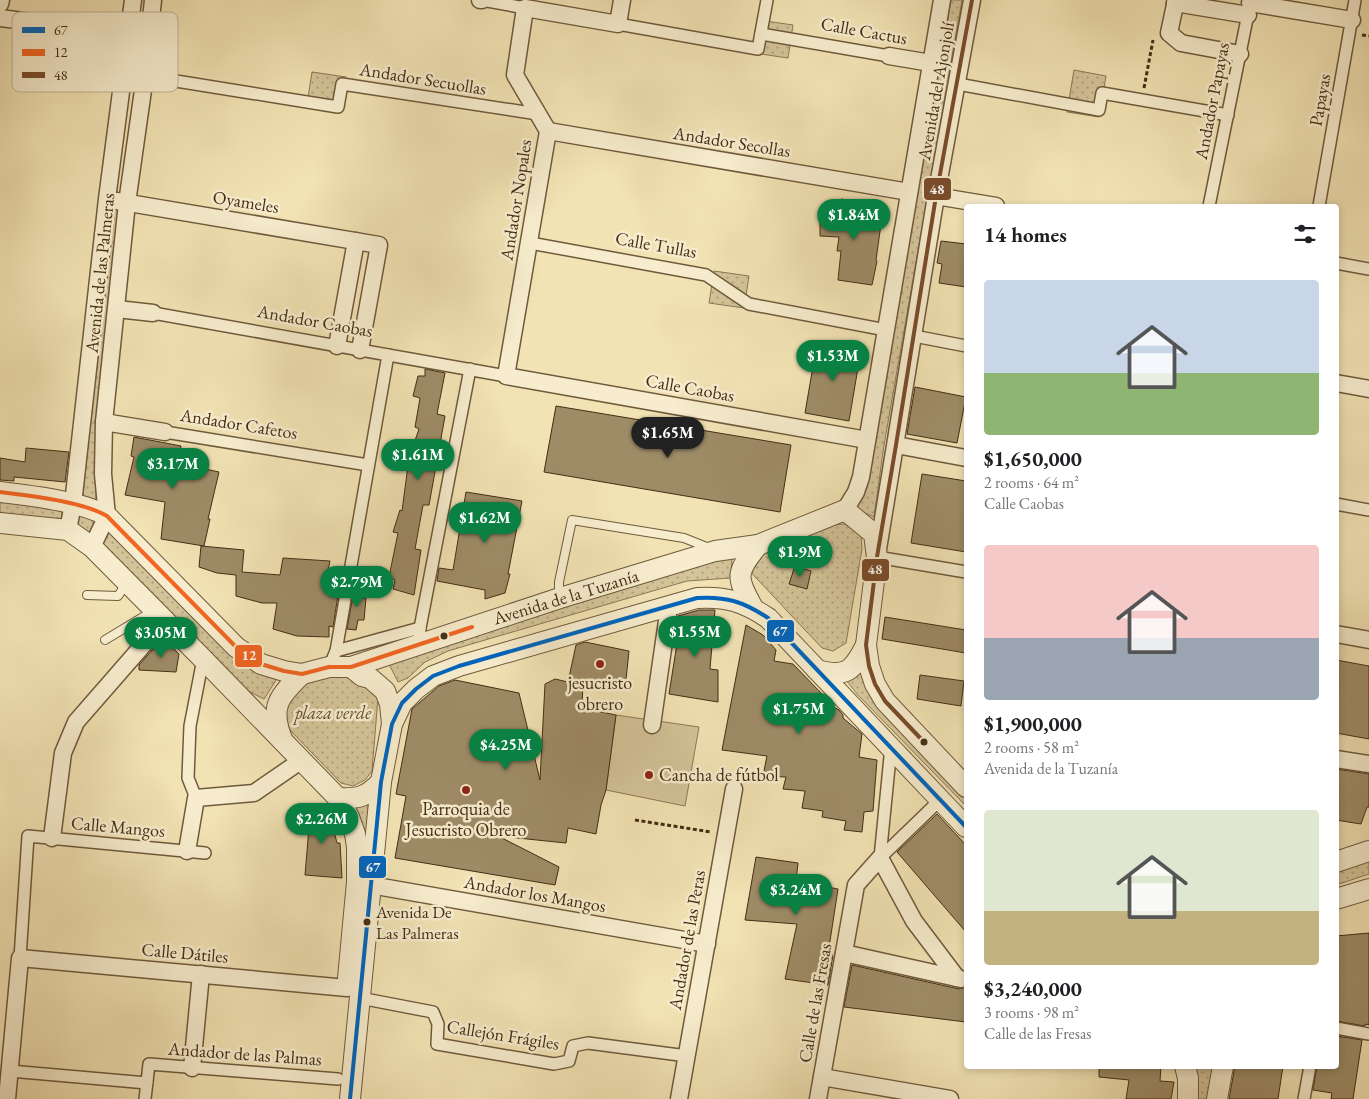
<!DOCTYPE html>
<html lang="en">
<head>
<meta charset="utf-8">
<style>
	body { margin:0; font-family:"EB Garamond",serif; background:#f6f6f6; color:#202124; height:100vh; display:flex; flex-direction:column; font-size:19px; white-space:nowrap }
	* { box-sizing:border-box; margin:0 }
	p { font-size:16px; color:#757577 }
	.icon { flex:none; width:28px; height:28px; fill:none; stroke:currentColor; stroke-width:2; stroke-linecap:round; stroke-linejoin:round }
	.map { position:relative; flex:1; overflow:hidden }
	.details { position:absolute; left:964px; top:204px; width:375px; height:865px; display:flex; flex-direction:column; background:#fff; border-radius:5px; box-shadow:0 2px 8px #0003 }
	.details>* { flex:none }
	.price { position:absolute; translate:-50% -42px; padding:0 11px; border-radius:18px; background:#0b8043; color:#fff; font-size:16px; line-height:32px; filter:drop-shadow(0 1px 2px #0008) }
	.price::after { content:''; position:absolute; left:50%; top:30px; width:15px; height:11px; margin-left:-8px; background:inherit; clip-path:polygon(0 0,100% 0,50% 100%) }
	.price.current { background:#222; color:#fff }
	ul { padding:0; list-style:none }
	li { display:grid; align-content:center; gap:10px; height:265px; padding:0 20px }
	li span { display:grid; place-items:center; height:155px; border-radius:5px; color:#555 }
	li>.icon { margin-inline-start:auto }
	span .icon { width:90px; height:90px; fill:#fffc; stroke-width:1 }
	li b { font-size:21px }
	h2 { display:flex; justify-content:space-between; align-items:center; height:60px; padding:0 20px; font-size:21px }
	.map>svg:first-child { display:block }
	.park { fill:url(#park-dots); stroke:#8c7856 }
	.garden { fill:#d4c499; stroke:#8c7856 }
	.building { fill:#9e8c67; stroke:#432d14 }
	.lines { fill:none; stroke-linecap:round; stroke-linejoin:round }
	.service-casing { stroke:#6f5a3c; stroke-width:10 }
	.pedestrian-casing { stroke:#6f5a3c; stroke-width:14 }
	.minor-casing { stroke:#6f5a3c; stroke-width:19 }
	.tertiary-casing { stroke:#6f5a3c; stroke-width:22 }
	.path { stroke:#432d14; stroke-width:3; stroke-dasharray:4 2.5; stroke-linecap:butt }
	.service { stroke:#f7edce; stroke-width:8 }
	.pedestrian { stroke:#f7edce; stroke-width:11 }
	.minor { stroke:#f7edce; stroke-width:16 }
	.tertiary { stroke:#f7edce; stroke-width:20 }
	.bus-1-casing { stroke:#f7edce; stroke-width:8 }
	.bus-2-casing { stroke:#f7edce; stroke-width:8 }
	.bus-3-casing { stroke:#f7edce; stroke-width:8 }
	.bus-1 { stroke:#0065bd; stroke-width:4 }
	.bus-2 { stroke:#f26522; stroke-width:4 }
	.bus-3 { stroke:#7a4b2a; stroke-width:4 }
	.bus-dot { fill:#432d14; stroke:#f7edce; stroke-width:2 }
	.poi-dot { fill:#8f2418; stroke:#f7edce; stroke-width:2 }
	.labels { text-anchor:middle; stroke-width:5; stroke-linejoin:round; paint-order:stroke }
	.bus-label { font-size:17px; fill:#432d14; stroke:#f7edce; text-anchor:start }
	.street-label { font-size:18px; fill:#432d14; stroke:#f7edce }
	.poi-label { font-size:18px; fill:#432d14; stroke:#f7edce }
	.park-label { font-size:18px; font-style:italic; fill:#604b2f; stroke:#f7edce }
	.key { fill:#f7edce; stroke:#c1b396; stroke-width:1 }
	.key-label { font-size:14px; fill:#432d14 }
	.line-badge { stroke:#f7edce; stroke-width:2 }
	.badge-label { font-size:14px; text-anchor:middle; font-weight:bold; fill:#fff }
</style>
</head>
<body>
<div class="map">
<svg width="1369" height="1099" viewBox="0 0 1369 1099">
	<defs>
		<pattern id="park-dots" width="8" height="8" patternUnits="userSpaceOnUse" patternTransform="scale(1.25)"><rect width="8" height="8" fill="#d4c499"/><path d="M2 2h.1M6 6h.1" fill="none" stroke="#aea07c" stroke-width="1.8" stroke-linecap="round"/></pattern>
	</defs>
	<rect width="100%" height="100%" fill="#f2e3b4"/>
	<filter id="stains"><feTurbulence type="fractalNoise" baseFrequency=".004" numOctaves="4"/><feColorMatrix values="0 0 0 0 .2 0 0 0 0 .09 0 0 0 0 .02 0 0 0 .5 -.17"/></filter>
	<radialGradient id="worn" r=".72"><stop offset=".6" stop-color="#630" stop-opacity="0"/><stop offset="1" stop-color="#630" stop-opacity=".3"/></radialGradient>
	<g class="park">
		<path d="M951 0H962L884 445 874 517 856 509 881 396Z"/>
		<path d="M759 20 793 25 788 58 754 53Z"/>
		<path d="M1074 70 1106 76 1099 117 1067 112Z"/>
		<path d="M312 72 346 77 341 110 307 104Z"/>
		<path d="M111 206H121L96 480V500L83 496Z"/>
		<path d="M714 271 749 276 744 308 709 303Z"/>
		<path d="M0 496 63 508 61 521 0 516Z"/>
		<path d="M79 514 98 519 90 536 76 530Z"/>
		<path d="M105 524 278 677 264 699 238 686 95 548Z"/>
		<path d="M845 524 861 535 862 549 846 643 833 651 822 648 743 564 758 545 821 526Z"/>
		<path d="M732 556 731 578 687 581 485 640 448 651 425 662 408 678 398 682 387 660 679 569Z"/>
		<path d="M858 658 966 786V806L858 695 846 680Z"/>
		<path d="M351 667 378 698 372 771 365 780 353 786 341 783 288 728 280 709 302 674Z"/>
		<path d="M369 798 366 837 353 803Z"/>
		<path d="M1369 851V874L1336 885V861Z"/>
		<path d="M1195 1066H1213L1207 1099H1197L1198 1092Z"/>
	</g>
	<path class="garden" d="M616 715 699 727 685 806 606 790Z"/>
	<g class="building">
		<path d="M841 199 858 202 857 206 867 208V215L882 217 876 260 877 261 872 285 838 280 841 251H837L839 237 820 236V219L831 218 834 208 840 209Z"/>
		<path d="M941 241 966 244V287L939 283 942 264 937 263Z"/>
		<path d="M817 343 861 350 849 421 805 413Z"/>
		<path d="M425 369 445 373 437 414 445 416 429 505H423L415 549 421 550 414 595 393 589 395 580 389 577 398 533 393 532 400 510 402 511 409 458 419 429 415 427 420 398 413 396 418 376H425Z"/>
		<path d="M915 387 966 397 957 443 907 434Z"/>
		<path d="M556 406 791 445 780 512 544 472Z"/>
		<path d="M134 437 181 446 178 463 219 472 208 519H210L204 546 161 539 165 502 125 495 134 457 131 456Z"/>
		<path d="M26 448 69 452 65 482 14 477V481L0 480V458L25 462Z"/>
		<path d="M922 474 966 481V552L911 543Z"/>
		<path d="M466 492 522 501 508 574H510L505 593 485 599V590L437 581 439 568 453 570Z"/>
		<path d="M201 546 244 550 242 572 280 575 283 558 330 561 326 580 340 582 333 627 329 626V637L297 636 273 629 277 603H262L236 596V575L217 573 199 567Z"/>
		<path d="M795 566 811 571 807 589 789 584Z"/>
		<path d="M355 585 364 586 362 598H366L364 620H358L356 630 347 629Z"/>
		<path d="M699 610H715L710 669 718 670V702L669 694 679 631H676L678 616Z"/>
		<path d="M885 617 966 630V653L882 639Z"/>
		<path d="M746 625 763 635 776 650 774 661 793 664 823 695 822 701 839 710 843 715V718L862 734 859 757 877 760 873 811 864 812 862 832 844 830 846 821 822 817 823 811 802 808 805 791 783 789 786 777 763 776 767 756 722 750Z"/>
		<path d="M163 638 179 654 176 672 139 670V665Z"/>
		<path d="M585 642 629 651 625 689 583 680 582 708 616 715 606 790 601 805 596 834 568 828 566 843 498 836 559 867 555 885 395 858 406 796 396 794 412 709 439 686 455 680 519 693 540 780 545 684 555 679 568 682 576 645Z"/>
		<path d="M1336 660 1369 666V739L1336 733Z"/>
		<path d="M920 675 964 681 961 706 917 699Z"/>
		<path d="M1336 769 1369 774V807H1367L1361 824 1336 820Z"/>
		<path d="M306 807 328 808 337 843H340L342 878 305 875 309 827 303 826Z"/>
		<path d="M937 814 966 845V932L897 852Z"/>
		<path d="M756 857 798 863 796 881 838 889 828 954 833 955 828 985 785 979 797 924 745 920Z"/>
		<path d="M1369 933V1025L1365 1024V1026L1336 1021V936Z"/>
		<path d="M852 965 959 989 966 987V1022L844 1007Z"/>
		<path d="M1336 1036 1362 1040 1353 1099H1331L1332 1093 1313 1090 1317 1066H1336Z"/>
		<path d="M1099 1066H1161L1160 1081 1174 1082 1171 1099H1126L1129 1080 1099 1077Z"/>
		<path d="M1235 1066H1283L1278 1099H1229Z"/>
	</g>
	<g class="lines">
		<defs>
			<g id="service">
				<path d="M87 595 118 596 126 584"/>
				<path d="M559 596V582L572 520 684 538 709 548"/>
				<path d="M105 640 153 611"/>
			</g>
			<g id="pedestrian">
				<path d="M482 0 525 8"/>
				<path d="M618 24 758 49 767 0"/>
				<path d="M761 34 889 56"/>
				<path d="M145 76 338 107 342 84 538 114"/>
				<path d="M958 84 1099 110 1102 93 1228 115"/>
				<path d="M1209 206 1249 9"/>
				<path d="M1319 206 1355 0"/>
				<path d="M530 243 706 275 749 304 886 330"/>
				<path d="M1336 263 1369 269"/>
				<path d="M153 313 506 376"/>
				<path d="M914 336 966 346"/>
				<path d="M165 432 368 465"/>
				<path d="M1336 504 1369 510"/>
				<path d="M877 557 966 572"/>
				<path d="M419 644 420 628 470 369"/>
				<path d="M336 651 420 628"/>
				<path d="M329 667 336 651 388 355"/>
				<path d="M196 798 188 778 190 726 203 659"/>
				<path d="M880 858 891 747"/>
				<path d="M880 858 940 800"/>
				<path d="M20 958 28 836 205 853"/>
				<path d="M360 998 433 1012 438 1024 437 1044 554 1064 569 1061 573 1046 588 1043 687 1056"/>
				<path d="M1336 1028 1369 1034"/>
				<path d="M10 1071 147 1083"/>
				<path d="M145 1099 149 1064 338 1079"/>
				<path d="M1304 1099 1310 1066"/>
			</g>
			<g id="minor">
				<path d="M480 0H482"/>
				<path d="M622 0 618 24 525 8 515 75 548 131 506 376 867 440"/>
				<path d="M1176 0 1169 33 1181 43 1240 54"/>
				<path d="M1175 3 1248 15"/>
				<path d="M1250 3 1352 20"/>
				<path d="M0 4 1 0"/>
				<path d="M0 18 130 35"/>
				<path d="M889 56 931 63"/>
				<path d="M548 131 909 192"/>
				<path d="M936 196 996 206"/>
				<path d="M117 201 379 245 360 350"/>
				<path d="M117 309 153 313"/>
				<path d="M337 346 356 241"/>
				<path d="M1336 383 1369 389"/>
				<path d="M104 422 165 432"/>
				<path d="M896 445 966 458"/>
				<path d="M845 510 856 492 861 477 942 0"/>
				<path d="M68 530 73 504 107 199 133 0"/>
				<path d="M92 547 107 516 103 474 104 422 127 203 145 76 153 0"/>
				<path d="M878 549 936 196 972 0"/>
				<path d="M1336 634 1369 640"/>
				<path d="M652 725 669 607"/>
				<path d="M1336 759 1369 764"/>
				<path d="M52 838 63 753 76 722 165 620"/>
				<path d="M187 851 196 798 254 793 302 760"/>
				<path d="M359 883 707 944"/>
				<path d="M844 953 961 979"/>
				<path d="M192 1068 201 974"/>
				<path d="M822 1077 950 1099"/>
				<path d="M7 1099 20 958 347 988"/>
				<path d="M679 1099 734 789"/>
				<path d="M818 1099 856 885 880 858 914 921 957 978"/>
			</g>
			<g id="tertiary">
				<path d="M0 492C31 496 81 501 107 516L236 647 261 664 284 671 302 674 329 667H351L560 598 715 551 758 545 845 510 874 534 877 557 866 645 869 666 875 684 885 701 966 787"/>
				<path d="M0 523 68 530 92 547 203 659 338 798 349 817 355 834 357 847V882L348 978"/>
				<path d="M753 608C736 576 735 574 758 545"/>
				<path d="M351 667 362 676 370 678 385 691 390 704 392 724"/>
				<path d="M817 670C846 678 853 671 866 645"/>
				<path d="M282 739C269 707 279 696 302 674"/>
				<path d="M338 798C359 799 366 797 381 782"/>
				<path d="M1336 862 1369 851"/>
				<path d="M1336 899 1369 889"/>
				<path d="M1185 1066 1188 1078V1099"/>
				<path d="M350 1099 381 782 392 724 402 703 416 689 433 676 459 666 697 598C726 596 744 602 768 618L966 827"/>
				<path d="M1217 1099 1223 1066"/>
			</g>
		</defs>
		<use href="#service" class="service-casing"/>
		<use href="#pedestrian" class="pedestrian-casing"/>
		<use href="#minor" class="minor-casing"/>
		<use href="#tertiary" class="tertiary-casing"/>
		<g class="path">
			<path d="M1362 35 1369 36"/>
			<path d="M1144 88 1153 40"/>
			<path d="M635 820 711 832"/>
		</g>
		<use href="#service" class="service"/>
		<use href="#pedestrian" class="pedestrian"/>
		<use href="#minor" class="minor"/>
		<use href="#tertiary" class="tertiary"/>
		<defs>
			<path id="bus-1" d="M350 1099 381 782 392 724 402 703 416 689 433 676 459 666 697 598C726 596 744 602 768 618L966 827"/>
			<path id="bus-2" d="M0 492C31 496 81 501 107 516L236 647 261 664 284 671 302 674 329 667H351L472 627"/>
			<path id="bus-3" d="M924 742 885 701 875 684 869 666 866 645 877 557 896 445 936 196 972 0"/>
		</defs>
		<use href="#bus-1" class="bus-1-casing"/>
		<use href="#bus-2" class="bus-2-casing"/>
		<use href="#bus-3" class="bus-3-casing"/>
		<use href="#bus-1" class="bus-1"/>
		<use href="#bus-2" class="bus-2"/>
		<use href="#bus-3" class="bus-3"/>
	</g>
	<g class="bus-dot">
		<circle cx="444" cy="636" r="4.5"/>
		<circle cx="924" cy="742" r="4.5"/>
		<circle cx="367" cy="922" r="4.5"/>
	</g>
	<g class="poi-dot">
		<circle cx="600" cy="664" r="5"/>
		<circle cx="649" cy="775" r="5"/>
		<circle cx="466" cy="790" r="5"/>
	</g>
	<g class="labels">
		<g class="bus-label">
			<text x="376" y="918">Avenida De<tspan x="376" dy="21">Las Palmeras</tspan></text>
		</g>
		<g class="street-label">
			<text transform="translate(864 31) rotate(10)" y="6">Calle Cactus</text>
			<text transform="translate(423 79) rotate(9)" y="6">Andador Secuollas</text>
			<text transform="translate(936 91) rotate(-80)" y="6">Avenida del Ajonjolí</text>
			<text transform="translate(1320 100) rotate(-80)" y="6">Papayas</text>
			<text transform="translate(1212 101) rotate(-79)" y="6">Andador Papayas</text>
			<text transform="translate(732 142) rotate(9)" y="6">Andador Secollas</text>
			<text transform="translate(516 200) rotate(-81)" y="6">Andador Nopales</text>
			<text transform="translate(246 202) rotate(9)" y="6">Oyameles</text>
			<text transform="translate(656 245) rotate(10)" y="6">Calle Tullas</text>
			<text transform="translate(100 273) rotate(-84)" y="6">Avenida de las Palmeras</text>
			<text transform="translate(315 321) rotate(10)" y="6">Andador Caobas</text>
			<text transform="translate(690 388) rotate(10)" y="6">Calle Caobas</text>
			<text transform="translate(239 424) rotate(9)" y="6">Andador Cafetos</text>
			<text transform="translate(566 597) rotate(-17)" y="6">Avenida de la Tuzanía</text>
			<text transform="translate(118 827) rotate(5)" y="6">Calle Mangos</text>
			<text transform="translate(535 894) rotate(10)" y="6">Andador los Mangos</text>
			<text transform="translate(687 940) rotate(-80)" y="6">Andador de las Peras</text>
			<text transform="translate(185 953) rotate(5)" y="6">Calle Dátiles</text>
			<text transform="translate(815 1003) rotate(-80)" y="6">Calle de las Fresas</text>
			<text transform="translate(503 1035) rotate(9)" y="6">Callejón Frágiles</text>
			<text transform="translate(245 1054) rotate(4)" y="6">Andador de las Palmas</text>
		</g>
		<g class="poi-label">
			<text x="600" y="689">jesucristo<tspan x="600" dy="21">obrero</tspan></text>
			<text x="659" y="781" text-anchor="start">Cancha de fútbol</text>
			<text x="466" y="815">Parroquia de<tspan x="466" dy="21">Jesucristo Obrero</tspan></text>
		</g>
		<g class="park-label">
			<text x="333" y="719">plaza verde</text>
		</g>
	</g>
	<rect x="12" y="12" width="166" height="80" rx="8" class="key"/>
	<rect x="22" y="27" width="23" height="6" fill="#0065bd"/>
	<rect x="22" y="49" width="23" height="7" fill="#f26522"/>
	<rect x="22" y="72" width="23" height="6" fill="#7a4b2a"/>
	<g class="key-label">
		<text x="54" y="35">67</text>
		<text x="54" y="57">12</text>
		<text x="54" y="80">48</text>
	</g>
	<g class="line-badge">
		<rect x="923" y="177" width="29" height="24" rx="5" fill="#7a4b2a"/>
		<rect x="861" y="558" width="29" height="24" rx="5" fill="#7a4b2a"/>
		<rect x="766" y="619" width="29" height="24" rx="5" fill="#0065bd"/>
		<rect x="234" y="644" width="29" height="24" rx="5" fill="#f26522"/>
		<rect x="358" y="855" width="29" height="24" rx="5" fill="#0065bd"/>
	</g>
	<g class="badge-label">
		<text x="937" y="194">48</text>
		<text x="875" y="574">48</text>
		<text x="780" y="636">67</text>
		<text x="249" y="660">12</text>
		<text x="373" y="872">67</text>
	</g>
	<rect width="100%" height="100%" filter="url(#stains)"/>
	<rect width="100%" height="100%" fill="url(#worn)"/>
</svg>
<b class="price" style="left:854px;top:241px">$1.84M</b>
<b class="price" style="left:833px;top:382px">$1.53M</b>
<b class="price current" style="left:668px;top:459px">$1.65M</b>
<b class="price" style="left:418px;top:481px">$1.61M</b>
<b class="price" style="left:173px;top:490px">$3.17M</b>
<b class="price" style="left:485px;top:544px">$1.62M</b>
<b class="price" style="left:800px;top:578px">$1.9M</b>
<b class="price" style="left:357px;top:608px">$2.79M</b>
<b class="price" style="left:695px;top:658px">$1.55M</b>
<b class="price" style="left:161px;top:659px">$3.05M</b>
<b class="price" style="left:799px;top:735px">$1.75M</b>
<b class="price" style="left:506px;top:771px">$4.25M</b>
<b class="price" style="left:322px;top:845px">$2.26M</b>
<b class="price" style="left:796px;top:916px">$3.24M</b>
<section class="details">
<h2>14 homes<svg class="icon" aria-label="filters" viewBox="0 0 24 24"><path d="M4 7h16M4 17h16"/><circle cx="9" cy="7" r="2"/><circle cx="15" cy="17" r="2"/></svg></h2>
<ul>
<li><span style="background:linear-gradient(#c9d6e8 60%,#8fb573 0)"><svg class="icon" aria-label="home" viewBox="0 0 24 24"><path d="M3 11l9-7 9 7M6 9v11h12V9"/></svg></span><div><b>$1,650,000</b><p>2 rooms · 64 m²</p><p>Calle Caobas</p></div></li>
<li><span style="background:linear-gradient(#f6c9c9 60%,#9aa5b1 0)"><svg class="icon" aria-label="home" viewBox="0 0 24 24"><path d="M3 11l9-7 9 7M6 9v11h12V9"/></svg></span><div><b>$1,900,000</b><p>2 rooms · 58 m²</p><p>Avenida de la Tuzanía</p></div></li>
<li><span style="background:linear-gradient(#dfe7d0 65%,#c2b280 0)"><svg class="icon" aria-label="home" viewBox="0 0 24 24"><path d="M3 11l9-7 9 7M6 9v11h12V9"/></svg></span><div><b>$3,240,000</b><p>3 rooms · 98 m²</p><p>Calle de las Fresas</p></div></li>
</ul>
</section>
</div>
</body>
</html>
